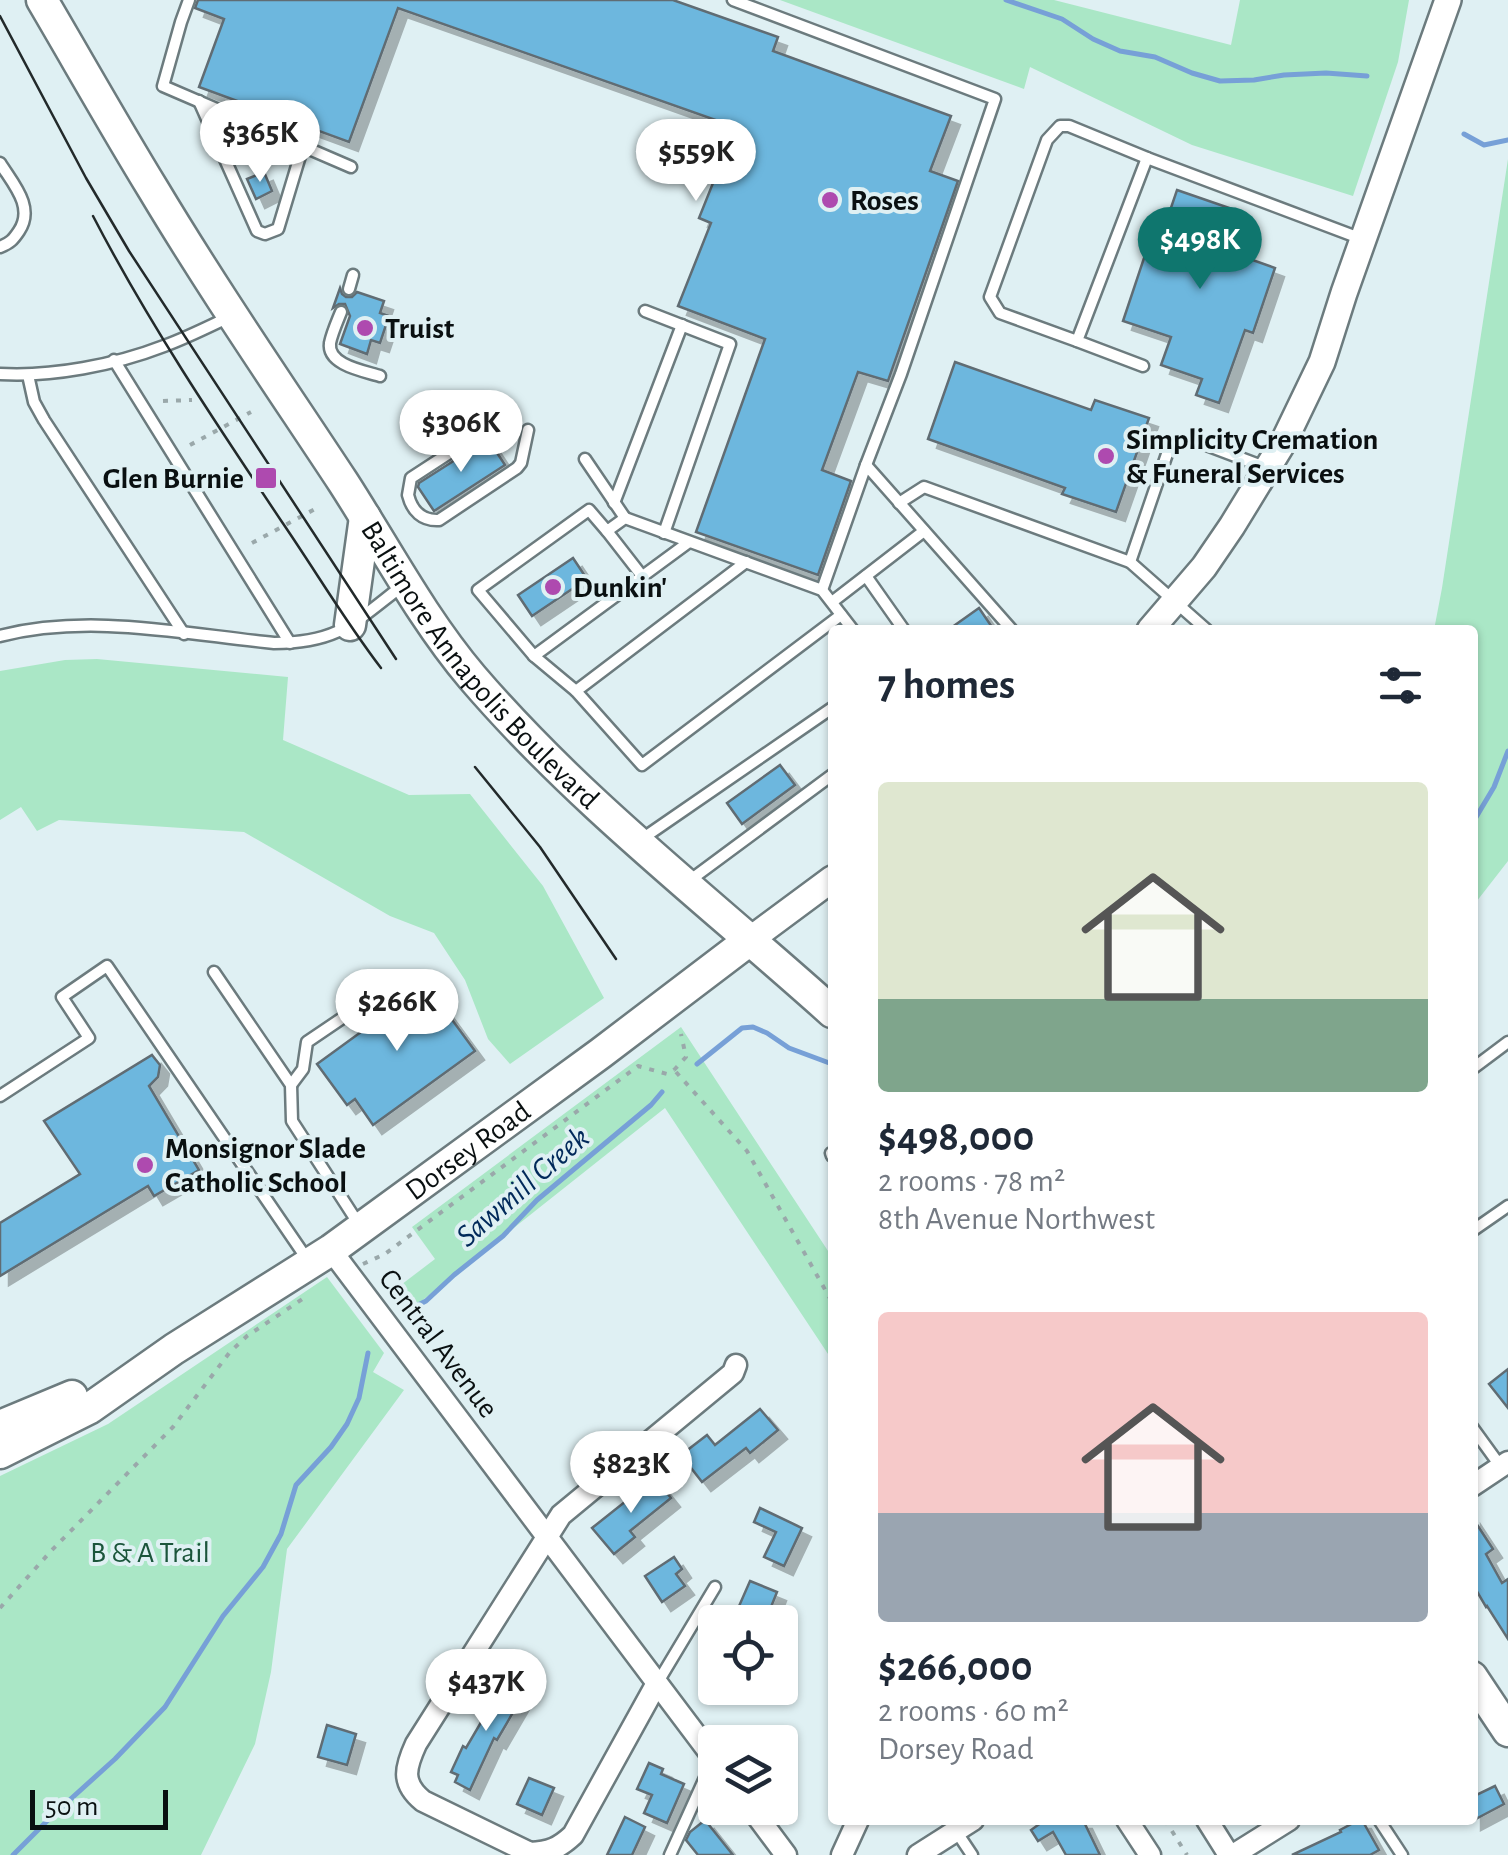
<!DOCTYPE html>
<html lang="en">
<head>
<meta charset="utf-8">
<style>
	body { margin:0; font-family:"Alegreya Sans",sans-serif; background:#f6f6f7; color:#1f2937; height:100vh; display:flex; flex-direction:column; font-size:38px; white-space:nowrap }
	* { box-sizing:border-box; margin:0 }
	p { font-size:32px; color:#747a83 }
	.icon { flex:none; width:55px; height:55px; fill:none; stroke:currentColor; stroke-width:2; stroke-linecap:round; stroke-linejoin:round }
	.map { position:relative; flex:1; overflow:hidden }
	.drawer { position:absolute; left:828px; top:625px; width:650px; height:1200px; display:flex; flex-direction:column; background:#fff; border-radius:10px; box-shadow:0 2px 8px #0004 }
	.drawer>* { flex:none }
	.fabs { position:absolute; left:698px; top:1605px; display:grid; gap:20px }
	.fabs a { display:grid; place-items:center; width:100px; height:100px; border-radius:10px; background:#fff; box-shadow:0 2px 8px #0004; font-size:50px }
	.scale { position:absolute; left:30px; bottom:25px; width:138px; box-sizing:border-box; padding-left:10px; border:5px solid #0a1011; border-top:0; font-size:28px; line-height:35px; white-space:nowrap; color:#0a1011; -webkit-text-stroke:8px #dff0f3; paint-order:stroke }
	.price { position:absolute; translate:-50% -85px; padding:0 22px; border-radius:35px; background:#fff; color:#222; font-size:32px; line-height:65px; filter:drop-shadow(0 2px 5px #0008) }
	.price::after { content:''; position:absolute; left:50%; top:60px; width:30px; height:22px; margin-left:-15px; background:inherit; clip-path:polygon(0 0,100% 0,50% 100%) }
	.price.on { background:#0f766e; color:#fff }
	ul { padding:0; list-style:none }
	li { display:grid; align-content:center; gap:20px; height:530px; padding:0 50px }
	li span { display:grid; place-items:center; height:310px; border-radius:10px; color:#555 }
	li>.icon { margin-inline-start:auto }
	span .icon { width:180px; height:180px; fill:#fffc; stroke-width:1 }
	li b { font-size:42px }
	h2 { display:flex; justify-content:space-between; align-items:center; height:120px; padding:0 50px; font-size:42px }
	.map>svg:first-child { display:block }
	.green { fill:#aae7c6 }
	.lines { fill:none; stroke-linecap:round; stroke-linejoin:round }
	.stream { stroke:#77a0d7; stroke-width:5 }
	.building { fill:#6db7de; stroke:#606c73; stroke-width:2.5; filter:url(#shadow) }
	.service-casing { stroke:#6c7b7e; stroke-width:15 }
	.minor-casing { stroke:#6c7b7e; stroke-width:25 }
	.tertiary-casing { stroke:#6c7b7e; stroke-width:30 }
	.secondary-casing { stroke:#6c7b7e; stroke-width:35 }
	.path { stroke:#9aa8aa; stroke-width:4; stroke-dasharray:5 8; stroke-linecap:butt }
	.service { stroke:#fff; stroke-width:10 }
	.minor { stroke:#fff; stroke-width:20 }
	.tertiary { stroke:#fff; stroke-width:25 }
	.secondary { stroke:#fff; stroke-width:30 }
	.tram { stroke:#232a2b; stroke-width:2.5 }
	.poi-dot { fill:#ae4aaf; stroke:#dff0f3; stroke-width:4 }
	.labels { text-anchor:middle; stroke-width:8; stroke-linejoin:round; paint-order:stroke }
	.poi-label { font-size:30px; font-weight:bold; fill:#0a1011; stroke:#dff0f3; text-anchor:start }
	.street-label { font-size:30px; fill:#0a1011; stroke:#dff0f3 }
	.park-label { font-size:30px; fill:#1b553b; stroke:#dff0f3 }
	.water-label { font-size:32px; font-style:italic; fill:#01295a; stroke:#dff0f3 }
</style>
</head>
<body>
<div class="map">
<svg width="1508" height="1855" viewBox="0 0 1508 1855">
	<defs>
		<filter id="shadow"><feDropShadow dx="9" dy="9" stdDeviation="0" flood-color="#0004"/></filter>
	</defs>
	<rect width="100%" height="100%" fill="#dff0f3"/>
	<g class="green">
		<path d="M780 0H1054L1231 45 1240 0H1409L1398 62 1353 196 1192 145 1030 67 1024 89Z"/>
		<path d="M1508 159V861L1473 906 1472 630H1434L1442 588Z"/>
		<path d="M97 659 288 677 283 740 409 795 470 794 543 886 604 998 510 1064 488 1039 465 980 434 933 390 916 244 832 59 820 37 831 21 807 0 820V671L65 660Z"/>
		<path d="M681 1027 832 1257V1360L665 1108 409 1311 393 1291 435 1259 412 1227Z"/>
		<path d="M327 1277 384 1353 373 1372 404 1390 287 1549 271 1672 255 1744 201 1855H0V1476L108 1424Z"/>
	</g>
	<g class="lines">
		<g class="stream">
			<path d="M1006 0 1062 19 1093 39 1120 51 1155 57 1192 73 1220 81 1254 80 1284 75 1326 73 1367 76"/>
			<path d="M1464 134 1484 145 1508 140"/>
			<path d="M1472 824 1494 787 1508 751"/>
			<path d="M697 1064 742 1028 753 1027 767 1033 789 1048 832 1064"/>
			<path d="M408 1310 426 1301 454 1275 503 1236 537 1200 651 1105 662 1092"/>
			<path d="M13 1855 53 1815 115 1759 165 1707 223 1616 263 1567 281 1534 296 1485 331 1447 347 1424 359 1398 368 1353"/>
		</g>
	</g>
	<g class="building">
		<path d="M198 0H673L778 37 773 51 951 116 930 171 958 181 888 381 858 372 822 470 851 481 818 575 696 532 765 339 678 306 711 223 699 218 717 173 727 176 744 130 398 8 349 142 199 87 224 19 195 8Z"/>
		<path d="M264 172 272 191 256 199 247 179Z"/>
		<path d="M1177 190 1241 212 1227 251 1275 268 1253 333 1245 330 1219 403 1196 395 1202 379 1161 365 1171 337 1123 321 1146 252 1155 255Z"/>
		<path d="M340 288 342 294 346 297H352L357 292 384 301 380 313 389 316 380 343 371 340 367 354 340 344 350 316 345 304H339L333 308Z"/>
		<path d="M955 362 1091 410 1095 400 1149 418 1116 512 1062 494 1065 488 928 439Z"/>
		<path d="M488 439 505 465 434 511 418 487 419 483Z"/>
		<path d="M573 558 587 579 532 616 518 595Z"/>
		<path d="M979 608 994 630H948Z"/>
		<path d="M780 765 795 785 742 824 727 803Z"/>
		<path d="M420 976 475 1051 373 1125 355 1099 347 1105 317 1064 405 1000 399 991Z"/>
		<path d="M152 1055 160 1065 158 1077 149 1086 199 1170 154 1196 148 1186 0 1276V1223L80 1174 44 1121Z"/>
		<path d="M1508 1369V1408L1489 1384Z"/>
		<path d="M760 1409 778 1430 750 1453 746 1448 702 1482 681 1455 707 1435 715 1445Z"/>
		<path d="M655 1478 671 1498 630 1531 635 1537 614 1554 592 1528Z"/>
		<path d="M760 1508 802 1528 784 1566 764 1557 776 1532 754 1522Z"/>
		<path d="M1472 1517 1493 1549 1486 1554 1502 1583 1508 1579V1639L1487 1606 1486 1607 1472 1583Z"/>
		<path d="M674 1557 682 1569 676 1574 685 1586 662 1602 645 1576Z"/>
		<path d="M750 1581 777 1592 765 1622H758L736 1613Z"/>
		<path d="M496 1682 522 1697 497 1740 494 1738 470 1790 455 1782 458 1775 451 1772 463 1746 466 1748 490 1707 484 1704Z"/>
		<path d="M327 1725 356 1734 347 1765 318 1757Z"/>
		<path d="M649 1763 663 1769 661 1774 684 1784 667 1823 644 1813 652 1795 637 1789Z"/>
		<path d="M529 1778 554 1788 542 1815 517 1804Z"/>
		<path d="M1495 1786 1504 1804 1472 1821V1797Z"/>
		<path d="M625 1817 645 1827 632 1855H607Z"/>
		<path d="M705 1820 733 1855H698L686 1840 690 1832Z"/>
		<path d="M1045 1820H1083L1100 1855H1066L1053 1832 1038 1841 1031 1830Z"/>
		<path d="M1359 1820H1362L1379 1850 1370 1855H1292L1341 1832 1340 1830Z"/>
	</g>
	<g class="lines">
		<defs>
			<g id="service">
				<path d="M189 0 181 22 163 86 351 167"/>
				<path d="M733 0 995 99 901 374 866 465"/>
				<path d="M199 101 257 231 265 234 278 229 303 146"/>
				<path d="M0 163C13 184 35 207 19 231 13 240 10 243 0 247"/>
				<path d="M349 289 353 275"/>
				<path d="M645 311 730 344 664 533"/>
				<path d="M341 312C337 322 332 333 330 343 327 365 364 371 380 376"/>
				<path d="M1077 341 1000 313 990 297 1047 140 1060 126H1069L1147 158"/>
				<path d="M114 360 290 643"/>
				<path d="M1143 366 1077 341 1147 158 1362 239"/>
				<path d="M0 374C52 377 115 365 164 346 186 338 208 327 229 317"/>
				<path d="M28 375 34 402 44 420 184 634"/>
				<path d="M500 420 411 478 408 495C412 511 422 521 439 520L517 468 521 463 528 430"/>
				<path d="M585 459 625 518"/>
				<path d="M614 503 682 325"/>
				<path d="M899 503 924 487 1130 562 1207 630"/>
				<path d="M607 531 642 576"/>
				<path d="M689 542 534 656 478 590 589 510 607 531 625 518 822 590 853 630"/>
				<path d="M746 562 576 691 642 765 841 615"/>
				<path d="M1130 562 1167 454 1178 444 1193 440 1267 468"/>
				<path d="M866 576 904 630"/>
				<path d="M822 590 866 465 1012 630"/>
				<path d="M832 602 924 531"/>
				<path d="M0 636C89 613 184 634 274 643 338 643 354 623 402 586"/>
				<path d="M534 656 576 691"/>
				<path d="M639 841 832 708"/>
				<path d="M689 881 832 775"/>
				<path d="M214 972 291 1085 292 1121 358 1223"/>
				<path d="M1472 1069 1508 1042"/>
				<path d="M291 1085 303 1069 307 1042 403 977"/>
				<path d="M0 1096 89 1038 62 997 107 966 309 1262"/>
				<path d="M831 1153 832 1156"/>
				<path d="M1472 1231 1508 1206"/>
				<path d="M1472 1427 1501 1467"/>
				<path d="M658 1682 715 1587"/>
				<path d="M1379 1820 1402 1855"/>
				<path d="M956 1831 972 1855"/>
				<path d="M670 1855 714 1758"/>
			</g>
			<g id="minor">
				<path d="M331 1250 715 1760"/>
				<path d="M1472 1486 1508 1462"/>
				<path d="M657 1683 573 1835C559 1848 550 1852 530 1853L423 1801C401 1783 405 1768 416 1744L561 1515 733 1373 736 1365"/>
				<path d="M751 1808 786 1855"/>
				<path d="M1127 1820 1150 1855"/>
				<path d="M1207 1820 1229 1855"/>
				<path d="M842 1855 858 1820"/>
				<path d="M918 1855 973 1820"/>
				<path d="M1233 1855 1289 1820"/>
			</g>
			<g id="tertiary">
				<path d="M1150 630 1204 567 1232 526 1284 441 1322 362 1344 293 1448 0"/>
				<path d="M751 939 832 879"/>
			</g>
			<g id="secondary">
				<path id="s1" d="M42 0C79 63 115 127 153 189 213 289 279 385 343 482 385 547 422 618 472 677 579 802 711 903 832 1012"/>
				<path d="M350 625 365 517"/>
				<path d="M0 1426 72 1396"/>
				<path id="s2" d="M0 1453 90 1408 174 1349 331 1250 601 1053 751 939"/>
				<path d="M1472 1677 1508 1731"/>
			</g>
		</defs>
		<use href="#service" class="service-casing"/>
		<use href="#minor" class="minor-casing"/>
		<use href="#tertiary" class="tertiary-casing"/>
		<use href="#secondary" class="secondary-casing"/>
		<g class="path">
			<path d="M163 401 192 400"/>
			<path d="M190 445 251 412"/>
			<path d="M252 543 315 509"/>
			<path d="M674 1070 686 1057 681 1034"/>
			<path d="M676 1072 747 1151 832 1302"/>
			<path d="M363 1264 385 1254 638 1066 667 1074 674 1070"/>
			<path d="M0 1608 51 1551 173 1427 230 1352 247 1336 307 1296"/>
			<path d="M1165 1820 1187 1855"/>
		</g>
		<use href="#service" class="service"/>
		<use href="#minor" class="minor"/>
		<use href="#tertiary" class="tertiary"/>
		<use href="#secondary" class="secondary"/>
		<g class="tram">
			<path d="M0 16 86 178 129 251 396 659"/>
			<path d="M93 216C148 322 215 422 282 522 315 570 345 621 381 668"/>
			<path d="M475 767 540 847 616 959"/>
		</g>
	</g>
	<g class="poi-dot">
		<circle cx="830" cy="200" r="10"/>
		<circle cx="365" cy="328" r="10"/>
		<circle cx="1106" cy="456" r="10"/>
		<rect x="254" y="466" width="24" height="24" rx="5"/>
		<circle cx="553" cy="587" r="10"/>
		<circle cx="145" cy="1165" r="10"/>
	</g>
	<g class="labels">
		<g class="poi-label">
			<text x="850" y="210">Roses</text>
			<text x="385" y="338">Truist</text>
			<text x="1126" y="449">Simplicity Cremation<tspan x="1126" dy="34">&amp; Funeral Services</tspan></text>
			<text x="244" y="488" text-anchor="end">Glen Burnie</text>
			<text x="573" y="597">Dunkin'</text>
			<text x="165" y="1158">Monsignor Slade<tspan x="165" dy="34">Catholic School</tspan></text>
		</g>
		<g class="street-label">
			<text dy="10" stroke="none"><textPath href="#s1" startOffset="798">Baltimore Annapolis Boulevard</textPath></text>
			<text dy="10" stroke="none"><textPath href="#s2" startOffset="558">Dorsey Road</textPath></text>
			<text transform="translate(439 1343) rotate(53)" y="10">Central Avenue</text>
		</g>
		<g class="park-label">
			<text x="150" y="1562">B &amp; A Trail</text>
		</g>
		<g class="water-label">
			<text transform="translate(522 1186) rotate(-41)" y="11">Sawmill Creek</text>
		</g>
	</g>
</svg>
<div class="fabs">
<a><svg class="icon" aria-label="locate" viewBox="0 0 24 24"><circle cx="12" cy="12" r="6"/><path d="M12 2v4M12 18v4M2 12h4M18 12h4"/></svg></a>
<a><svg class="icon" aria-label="layers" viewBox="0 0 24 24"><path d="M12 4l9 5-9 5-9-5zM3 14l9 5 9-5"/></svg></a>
</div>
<div class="scale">50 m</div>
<b class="price" style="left:260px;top:185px">$365K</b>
<b class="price" style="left:696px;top:204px">$559K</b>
<b class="price on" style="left:1200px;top:292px">$498K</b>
<b class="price" style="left:461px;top:475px">$306K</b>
<b class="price" style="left:397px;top:1054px">$266K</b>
<b class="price" style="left:631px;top:1516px">$823K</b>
<b class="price" style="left:486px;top:1734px">$437K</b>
<section class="drawer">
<h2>7 homes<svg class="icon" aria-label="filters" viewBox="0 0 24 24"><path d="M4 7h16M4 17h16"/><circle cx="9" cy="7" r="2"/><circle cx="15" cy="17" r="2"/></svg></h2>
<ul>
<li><span style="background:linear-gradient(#dfe7d0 70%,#7fa58c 0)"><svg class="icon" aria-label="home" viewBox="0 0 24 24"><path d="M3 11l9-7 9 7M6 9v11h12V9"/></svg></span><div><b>$498,000</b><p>2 rooms · 78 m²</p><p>8th Avenue Northwest</p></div></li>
<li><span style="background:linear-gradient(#f6c9c9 65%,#9aa5b1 0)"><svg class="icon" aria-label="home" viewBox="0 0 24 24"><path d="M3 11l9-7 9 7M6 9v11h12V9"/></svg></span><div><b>$266,000</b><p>2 rooms · 60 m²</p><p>Dorsey Road</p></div></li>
</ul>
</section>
</div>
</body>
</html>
